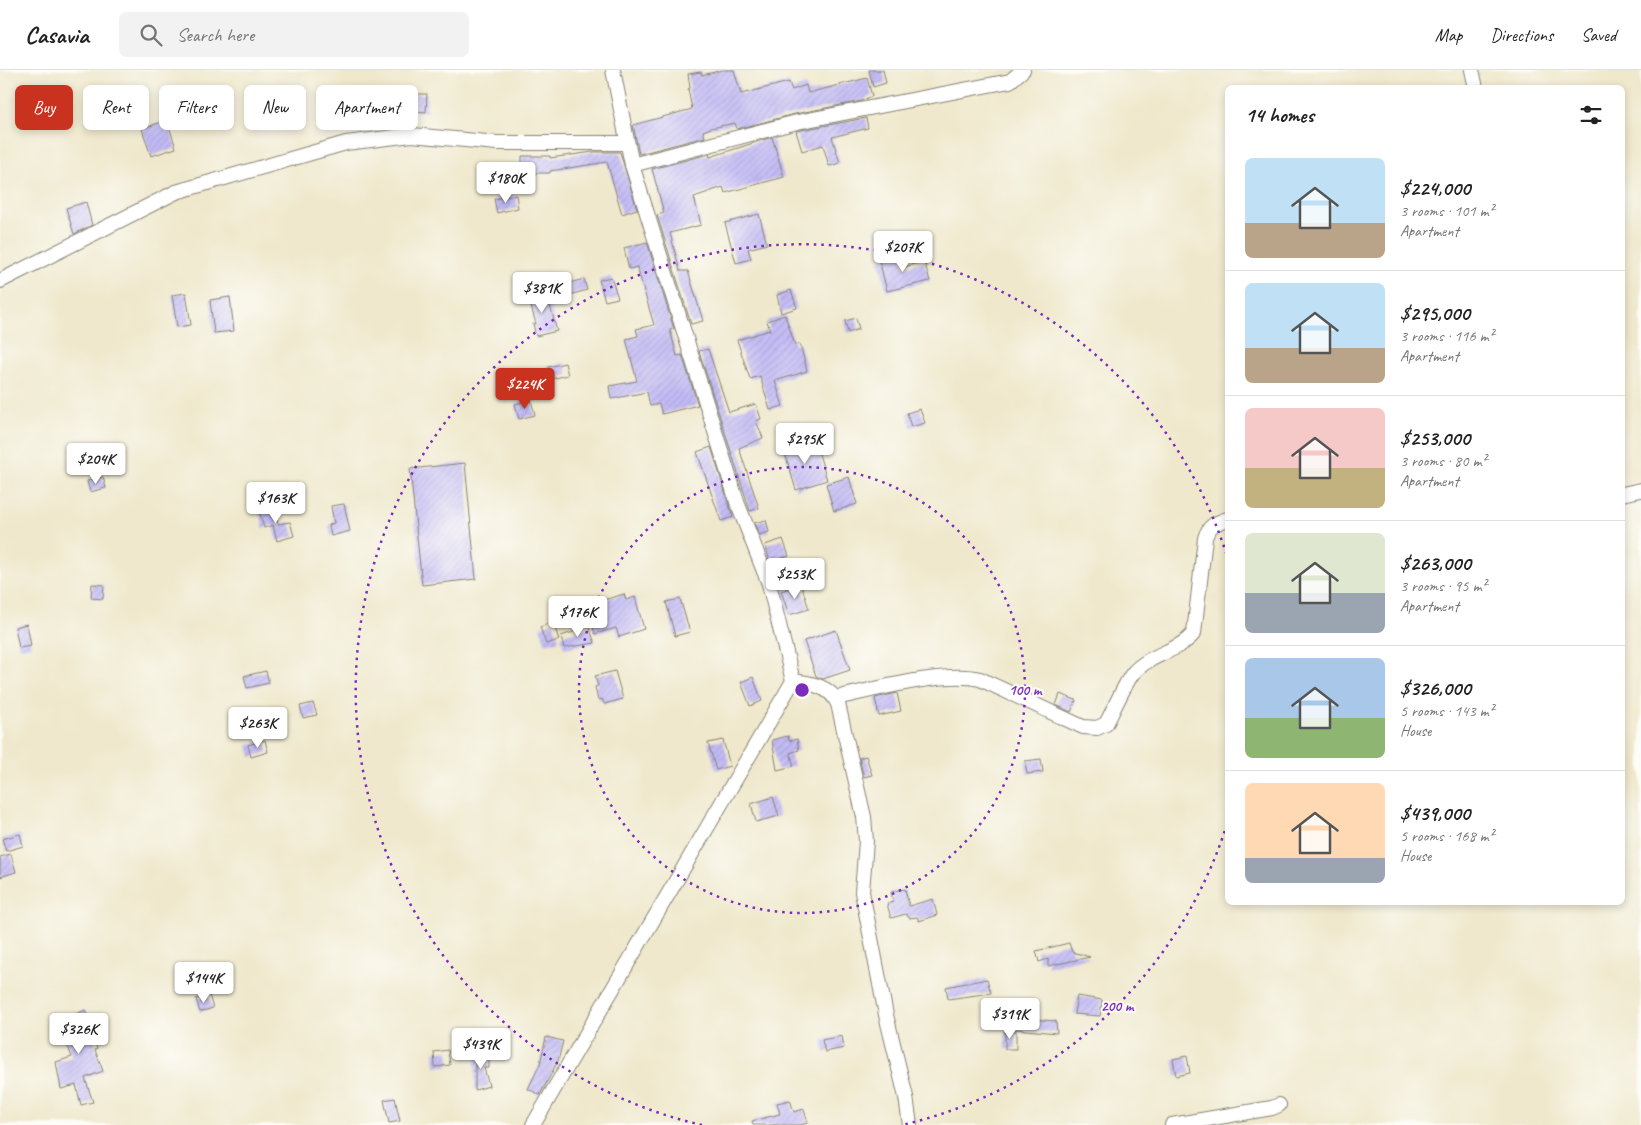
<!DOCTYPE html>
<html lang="en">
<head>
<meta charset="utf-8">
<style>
	body { margin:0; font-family:Caveat,sans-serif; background:#f2f2f2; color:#222; height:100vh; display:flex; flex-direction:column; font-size:19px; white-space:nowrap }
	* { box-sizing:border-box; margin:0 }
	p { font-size:16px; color:#767676 }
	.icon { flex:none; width:28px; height:28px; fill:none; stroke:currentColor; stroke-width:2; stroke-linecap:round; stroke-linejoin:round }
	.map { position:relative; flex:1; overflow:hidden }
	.side { position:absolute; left:1225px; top:15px; width:400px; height:820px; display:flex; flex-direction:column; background:#fff; border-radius:8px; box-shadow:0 2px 8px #0003 }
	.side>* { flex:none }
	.hud { position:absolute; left:15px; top:15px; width:475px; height:45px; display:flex; gap:10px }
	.price { position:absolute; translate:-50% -42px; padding:0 11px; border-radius:5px; background:#fff; color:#222; font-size:16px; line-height:32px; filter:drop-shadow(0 1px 2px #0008) }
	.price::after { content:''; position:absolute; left:50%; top:30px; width:15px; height:11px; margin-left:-8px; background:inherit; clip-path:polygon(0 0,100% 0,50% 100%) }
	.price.selected { background:#c8321e; color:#fff }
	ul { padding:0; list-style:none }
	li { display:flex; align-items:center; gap:15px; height:125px; padding:0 20px }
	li+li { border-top:1px solid #e0e0e0 }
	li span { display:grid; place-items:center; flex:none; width:140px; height:100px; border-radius:8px; color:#555 }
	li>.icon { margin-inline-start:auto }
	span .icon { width:60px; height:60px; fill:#fffc; stroke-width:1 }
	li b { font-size:21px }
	h2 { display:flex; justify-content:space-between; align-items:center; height:60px; padding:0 20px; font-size:21px }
	.chip { padding:0 18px; border-radius:8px; background:#fff; box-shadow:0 2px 8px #0003; font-size:18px; line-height:45px }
	.chip.selected { background:#c8321e; color:#fff }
	header { display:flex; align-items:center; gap:30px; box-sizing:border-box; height:70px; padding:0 25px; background:#fff; border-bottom:1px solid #e0e0e0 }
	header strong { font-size:24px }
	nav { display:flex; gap:28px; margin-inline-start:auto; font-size:18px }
	.search { width:350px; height:45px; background:#f2f2f2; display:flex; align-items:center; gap:12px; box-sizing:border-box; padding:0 18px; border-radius:8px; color:#767676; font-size:19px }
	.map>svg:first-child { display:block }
	.building { fill:url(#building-hatch) }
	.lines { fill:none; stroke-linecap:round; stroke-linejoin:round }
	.minor-casing { stroke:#868274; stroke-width:16 }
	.minor { stroke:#fff; stroke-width:14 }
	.ring { fill:none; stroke:#7b2cbf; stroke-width:2.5; stroke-dasharray:2.5 5 }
	.centre { fill:#7b2cbf; stroke:#fdfcf7; stroke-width:2.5 }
	.ring-label { font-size:15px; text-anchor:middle; font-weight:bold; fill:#7b2cbf; stroke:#fdfcf7; stroke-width:4; stroke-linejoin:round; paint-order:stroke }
</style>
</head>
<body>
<header>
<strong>Casavia</strong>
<div class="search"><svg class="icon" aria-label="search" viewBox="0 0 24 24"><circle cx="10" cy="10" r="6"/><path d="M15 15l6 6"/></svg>Search here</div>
<nav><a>Map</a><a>Directions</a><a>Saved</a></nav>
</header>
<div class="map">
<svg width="1641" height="1055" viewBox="0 0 1641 1055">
	<defs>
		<pattern id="building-hatch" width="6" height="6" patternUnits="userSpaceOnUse" patternTransform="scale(1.25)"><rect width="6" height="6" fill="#c3bbf6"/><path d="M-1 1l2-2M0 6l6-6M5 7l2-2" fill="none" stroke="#a7a0d2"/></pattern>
	</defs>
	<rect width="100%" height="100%" fill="#fdfcf7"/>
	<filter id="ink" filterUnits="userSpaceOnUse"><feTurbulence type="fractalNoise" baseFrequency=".02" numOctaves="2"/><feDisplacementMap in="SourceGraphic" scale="10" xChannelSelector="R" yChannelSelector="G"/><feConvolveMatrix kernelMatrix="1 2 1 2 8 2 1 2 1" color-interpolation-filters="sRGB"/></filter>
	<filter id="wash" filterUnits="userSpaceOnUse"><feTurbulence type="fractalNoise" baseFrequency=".0096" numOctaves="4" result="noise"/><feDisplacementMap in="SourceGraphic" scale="20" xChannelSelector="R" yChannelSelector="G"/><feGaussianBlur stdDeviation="1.12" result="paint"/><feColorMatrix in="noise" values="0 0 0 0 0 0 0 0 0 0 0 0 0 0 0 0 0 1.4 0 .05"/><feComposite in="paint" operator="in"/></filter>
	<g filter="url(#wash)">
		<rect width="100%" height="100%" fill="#efe8cc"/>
		<g id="blocks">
			<g class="building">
				<path d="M722 0H734L741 24 789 12 792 20 806 15 808 23 867 8 872 26 861 31 795 44 737 59 735 53 711 58 703 61 705 67 639 84 633 55 692 39 688 19 690 18 688 4 701 2 702 5Z"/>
				<path d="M869 0H883L886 13 873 17Z"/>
				<path d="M414 24H427L426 42 413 41Z"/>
				<path d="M866 48 868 58 832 67 840 93 829 96 823 75 802 81 796 61Z"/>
				<path d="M167 50 176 78 151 86 142 59Z"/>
				<path d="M772 67 784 107 725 123 723 117 694 127 701 155 670 163 680 201H688L703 251 691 254 657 145 664 143 652 99 709 84 710 87Z"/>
				<path d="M593 82H620L637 139 622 144 607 92 550 101V103H522V86H550V88Z"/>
				<path d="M516 125 518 138 497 143 494 129Z"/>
				<path d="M86 132 92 155 74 164 66 138Z"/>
				<path d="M759 144 767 174 748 179 751 189 736 193 725 153Z"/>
				<path d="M647 172 674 259 670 260 677 286 682 285 698 335 662 344 659 334 650 336 647 322 611 329 609 316 637 311 626 269 638 266 636 259 654 255 637 197 629 199 624 178Z"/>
				<path d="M901 185 904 197 924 191 930 211 887 221 879 190Z"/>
				<path d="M611 207 618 228 605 231 599 210Z"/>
				<path d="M584 209 587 220 566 226 562 215Z"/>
				<path d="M791 220 797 238 781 243 777 225Z"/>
				<path d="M546 221 557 261 536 266 533 254H536L528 226Z"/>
				<path d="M186 223 191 255 177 257 172 225Z"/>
				<path d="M230 227 234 261 214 263 210 230Z"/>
				<path d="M785 245 795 275 800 274 807 301 775 311 783 336 770 340 760 306 750 309 737 270 770 260 767 251Z"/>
				<path d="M856 248 859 259 848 263 845 251Z"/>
				<path d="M708 279 729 342 756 334 761 349 756 351 763 368 739 378 759 438 750 441 699 281Z"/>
				<path d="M565 293 568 305 551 309 548 297Z"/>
				<path d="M514 303 519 319 504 324 499 309Z"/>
				<path d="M531 330 535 345 519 349 515 334Z"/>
				<path d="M920 339 925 353 911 357 907 343Z"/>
				<path d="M815 371 827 410 796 420 784 380Z"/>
				<path d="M711 377 733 447 721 451 697 382Z"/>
				<path d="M465 393 476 509 422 515 410 399Z"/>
				<path d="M103 407 106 418 90 422 87 411Z"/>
				<path d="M849 407 857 434 834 441 826 414Z"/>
				<path d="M344 434 350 461 331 466 329 455 334 453 331 436Z"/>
				<path d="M273 437 278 454 290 452 294 466 277 471 273 455 264 458 259 441Z"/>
				<path d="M766 450 769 462 759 465 754 453Z"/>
				<path d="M783 469 789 486 770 492 765 475Z"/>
				<path d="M92 514 104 515 103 529 91 528Z"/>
				<path d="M801 514 809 539 789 545 781 521Z"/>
				<path d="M624 524 626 530 635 527 644 559 619 567 616 558 595 564 587 535Z"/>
				<path d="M680 529 690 562 675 566 666 532Z"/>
				<path d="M553 552 559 570 546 574 540 557Z"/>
				<path d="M27 554 31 576 19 578 15 557Z"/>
				<path d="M589 557 595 573 564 578 561 566Z"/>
				<path d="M836 560 850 600 823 609 816 606 804 571Z"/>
				<path d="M266 601 269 613 247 618 244 606Z"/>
				<path d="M615 601 623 629 604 634 602 629 598 630 595 617 598 616 595 606Z"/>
				<path d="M753 607 762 631 750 636 741 612Z"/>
				<path d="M897 623 901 641 879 646 875 628Z"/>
				<path d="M1060 624 1076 630 1071 642 1056 635Z"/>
				<path d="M313 633 317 645 303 648 300 636Z"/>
				<path d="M788 666 789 671 797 669 799 680 790 683 794 696 777 700 772 670Z"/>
				<path d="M265 670 268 682 251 687 248 675Z"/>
				<path d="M723 670 730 696 716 700 708 673Z"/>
				<path d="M866 686 872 705 864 707 859 688Z"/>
				<path d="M1041 689 1043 702 1027 704 1025 691Z"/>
				<path d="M773 727 779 746 756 752 751 734Z"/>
				<path d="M20 764 23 776 6 781 2 769Z"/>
				<path d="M11 784 16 802 0 807V787Z"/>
				<path d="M905 819 909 836 933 829 937 845 919 851 917 847 909 848 906 844 891 848 887 834 893 832 891 822Z"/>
				<path d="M1069 873 1072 882 1090 887 1048 896V889L1039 892 1036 881Z"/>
				<path d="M987 909 991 923 948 929 946 917Z"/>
				<path d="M209 925 213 938 200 942 196 929Z"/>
				<path d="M1077 926 1102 930 1100 946 1074 944Z"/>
				<path d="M85 940 96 966 93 967 97 979 95 980 103 1001 85 1008 93 1032 81 1035 76 1015 61 1019 56 992 72 987 58 952Z"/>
				<path d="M1016 948 1056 951 1057 963 1015 959Z"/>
				<rect x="1005" y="961" width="11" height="18"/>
				<path d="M842 966 844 978 825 982 822 970Z"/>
				<path d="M546 967 563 971 558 991 540 1025 528 1019 540 994Z"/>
				<path d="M448 980 450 995 435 997 434 982Z"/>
				<path d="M475 980H479L481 985H489V998H484L489 1016 475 1020Z"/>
				<path d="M1187 986 1190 1003 1176 1006 1173 989Z"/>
				<path d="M395 1028 400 1051 389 1053 384 1030Z"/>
				<path d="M790 1030 794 1042 804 1039 808 1053 800 1055H753L752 1051 780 1044 777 1033Z"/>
			</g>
		</g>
	</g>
	<g filter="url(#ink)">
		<use href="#blocks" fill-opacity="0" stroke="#868274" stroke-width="1"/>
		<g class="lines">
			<defs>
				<g id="minor">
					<path d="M1472 0 1476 18"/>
					<path d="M632 95 797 52 1010 11 1023 0"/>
					<path d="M0 211 176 122 346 73 412 65 497 73H626"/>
					<path d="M1622 424 1641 420"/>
					<path d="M793 611C810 613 831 616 838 634L864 747 866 771 862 822 886 945 906 1027 910 1055"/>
					<path d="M836 628C872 620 946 600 980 609L1083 657 1097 658 1106 654C1113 641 1125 613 1133 603 1149 584 1179 582 1194 563L1205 468C1209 455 1215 453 1228 449"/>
					<path d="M533 1055 793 611 769 514 737 432 632 95 613 0"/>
					<path d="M1172 1055 1272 1038 1279 1035"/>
				</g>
			</defs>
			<use href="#minor" class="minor-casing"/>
			<use href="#minor" class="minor"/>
		</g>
	</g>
	<g class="ring">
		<circle cx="802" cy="620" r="223"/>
		<path d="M1227 754A446 446 0 0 1 902 1055M702 1055A446 446 0 1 1 1227 486"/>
	</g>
	<circle cx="802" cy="620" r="8" class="centre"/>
	<g class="ring-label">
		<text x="1025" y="625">100 m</text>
		<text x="1117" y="941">200 m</text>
	</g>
</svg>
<b class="price" style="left:506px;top:134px">$180K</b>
<b class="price" style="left:903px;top:203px">$207K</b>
<b class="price" style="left:542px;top:244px">$381K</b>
<b class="price selected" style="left:525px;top:340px">$224K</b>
<b class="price" style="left:805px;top:395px">$295K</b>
<b class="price" style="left:96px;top:415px">$204K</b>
<b class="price" style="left:276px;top:454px">$163K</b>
<b class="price" style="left:795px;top:530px">$253K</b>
<b class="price" style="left:578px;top:568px">$176K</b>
<b class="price" style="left:258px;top:679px">$263K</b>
<b class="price" style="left:204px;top:934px">$144K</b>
<b class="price" style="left:1010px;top:970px">$319K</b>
<b class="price" style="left:79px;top:985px">$326K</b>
<b class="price" style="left:481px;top:1000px">$439K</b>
<div class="hud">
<a class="chip selected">Buy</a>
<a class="chip">Rent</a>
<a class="chip">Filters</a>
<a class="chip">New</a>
<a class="chip">Apartment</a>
</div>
<section class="side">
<h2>14 homes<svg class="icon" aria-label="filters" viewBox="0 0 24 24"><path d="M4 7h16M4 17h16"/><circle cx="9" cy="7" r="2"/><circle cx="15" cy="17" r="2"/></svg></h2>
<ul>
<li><span style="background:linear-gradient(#bfe0f5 65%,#b9a48a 0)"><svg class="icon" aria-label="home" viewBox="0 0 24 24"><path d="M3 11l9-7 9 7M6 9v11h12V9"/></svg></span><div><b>$224,000</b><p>3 rooms · 101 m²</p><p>Apartment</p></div></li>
<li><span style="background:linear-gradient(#bfe0f5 65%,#b9a48a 0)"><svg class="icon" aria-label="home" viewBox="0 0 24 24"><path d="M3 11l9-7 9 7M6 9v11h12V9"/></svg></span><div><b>$295,000</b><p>3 rooms · 116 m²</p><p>Apartment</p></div></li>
<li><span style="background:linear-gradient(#f6c9c9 60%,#c2b280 0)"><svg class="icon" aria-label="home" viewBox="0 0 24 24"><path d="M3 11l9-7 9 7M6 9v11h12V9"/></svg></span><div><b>$253,000</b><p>3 rooms · 80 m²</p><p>Apartment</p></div></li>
<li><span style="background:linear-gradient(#dfe7d0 60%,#9aa5b1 0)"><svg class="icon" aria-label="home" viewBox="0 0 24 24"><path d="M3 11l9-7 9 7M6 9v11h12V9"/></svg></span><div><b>$263,000</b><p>3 rooms · 95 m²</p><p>Apartment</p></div></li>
<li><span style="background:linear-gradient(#a9c7e8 60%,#8fb573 0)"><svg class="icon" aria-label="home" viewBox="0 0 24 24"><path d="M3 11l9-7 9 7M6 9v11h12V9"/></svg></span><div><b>$326,000</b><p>5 rooms · 143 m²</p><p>House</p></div></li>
<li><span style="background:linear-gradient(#ffd9b3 75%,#9aa5b1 0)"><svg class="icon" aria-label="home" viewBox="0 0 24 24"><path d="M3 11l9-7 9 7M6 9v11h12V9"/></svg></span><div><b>$439,000</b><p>5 rooms · 168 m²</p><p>House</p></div></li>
</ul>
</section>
</div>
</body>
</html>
